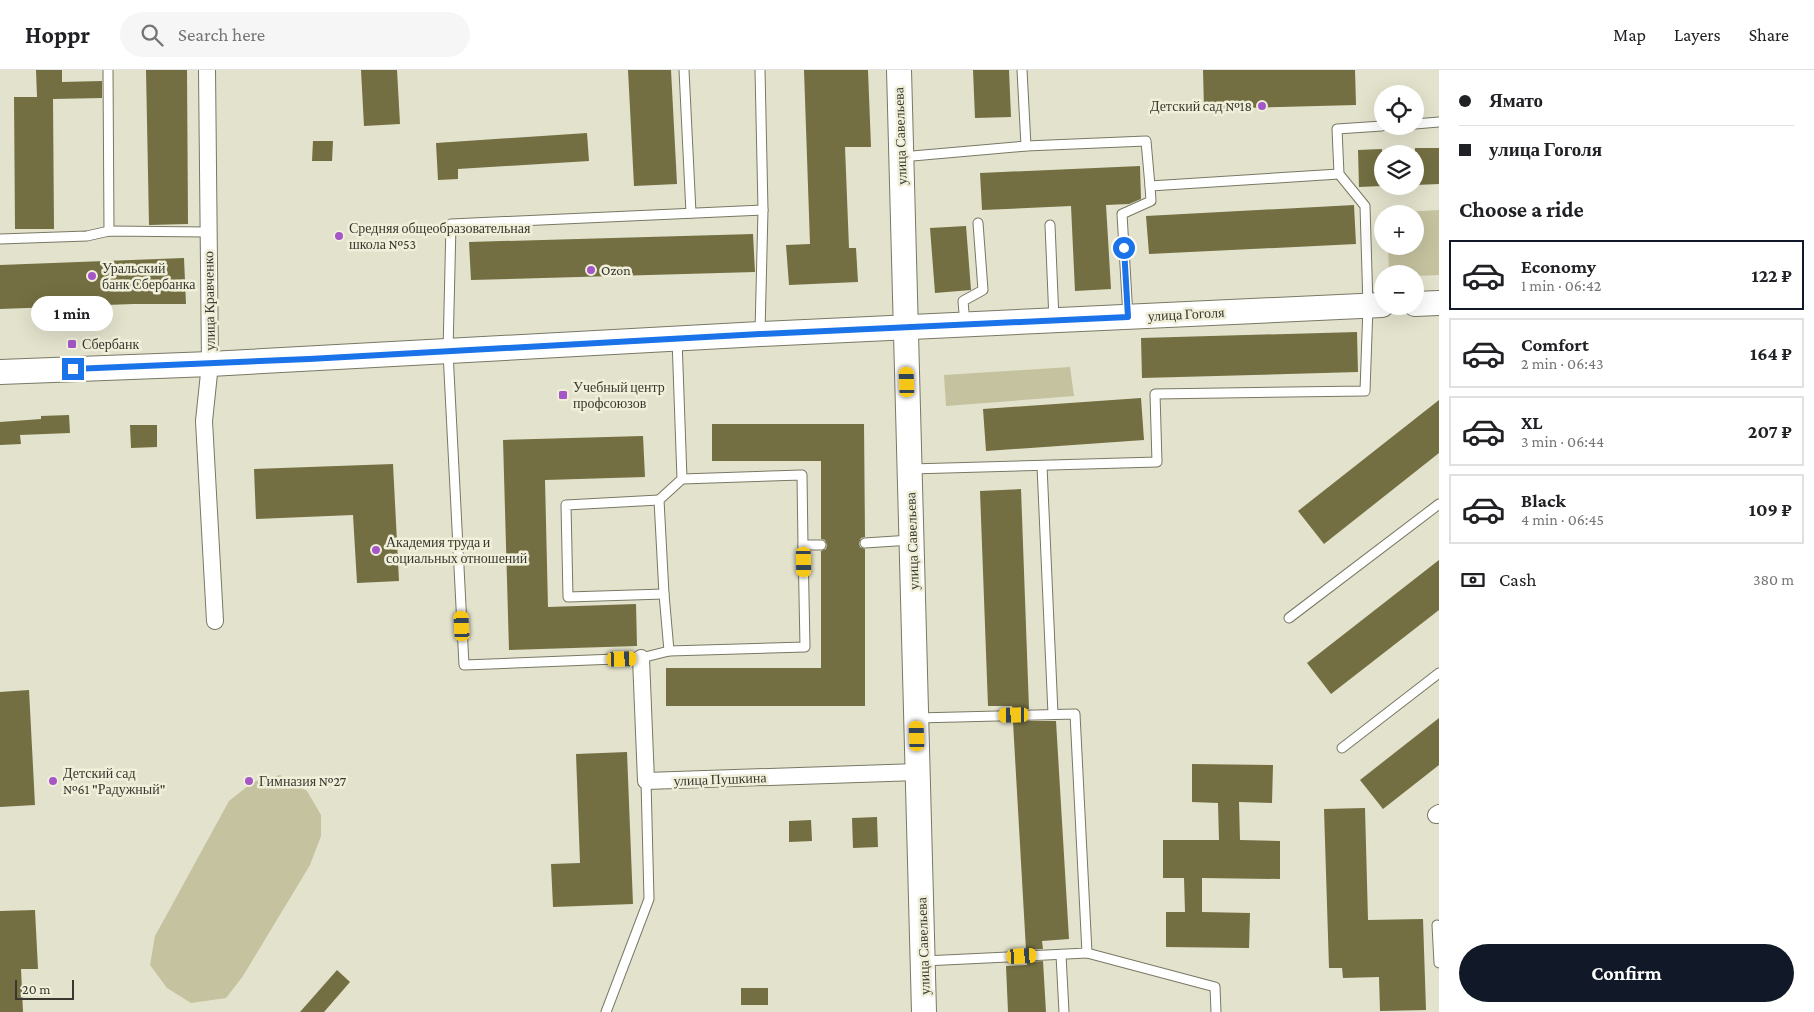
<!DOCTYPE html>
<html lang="en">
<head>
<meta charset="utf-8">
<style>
	:root { --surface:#fff; --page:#f6f6f6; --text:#202124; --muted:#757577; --line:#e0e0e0; --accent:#111827 }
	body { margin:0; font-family:"Crimson Pro",serif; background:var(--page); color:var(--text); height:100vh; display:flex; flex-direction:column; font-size:19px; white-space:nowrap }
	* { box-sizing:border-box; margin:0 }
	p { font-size:16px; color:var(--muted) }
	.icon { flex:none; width:28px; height:28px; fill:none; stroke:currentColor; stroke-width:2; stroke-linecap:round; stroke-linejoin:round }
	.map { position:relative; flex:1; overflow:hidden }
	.panel { display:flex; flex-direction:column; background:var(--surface); width:375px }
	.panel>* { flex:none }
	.hud { display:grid; align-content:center; height:110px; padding:0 20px; background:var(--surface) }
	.controls { position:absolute; left:1374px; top:15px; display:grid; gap:10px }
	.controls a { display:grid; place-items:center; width:50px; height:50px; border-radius:50%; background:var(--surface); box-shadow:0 5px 20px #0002; font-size:25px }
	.scale { position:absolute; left:15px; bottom:12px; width:59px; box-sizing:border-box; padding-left:5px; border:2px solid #393830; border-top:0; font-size:14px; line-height:18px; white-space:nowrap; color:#393830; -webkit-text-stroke:4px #f0efd9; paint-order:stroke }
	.end { position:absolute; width:22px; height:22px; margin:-11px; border:6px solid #1a73e8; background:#fff; box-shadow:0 0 0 2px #fff }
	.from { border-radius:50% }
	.bubble { position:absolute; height:35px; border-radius:18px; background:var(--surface); box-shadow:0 5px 20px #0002; font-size:16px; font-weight:700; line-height:35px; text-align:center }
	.car { position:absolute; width:15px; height:30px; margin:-15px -8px; border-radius:6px; box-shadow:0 0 4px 1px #0007; background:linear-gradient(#f5c518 24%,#345 0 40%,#f5c518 0 76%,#345 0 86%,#f5c518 0) }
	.hud b { display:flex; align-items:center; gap:18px; height:48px; font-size:19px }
	.hud b+b { border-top:1px solid var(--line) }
	.hud i { width:12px; height:12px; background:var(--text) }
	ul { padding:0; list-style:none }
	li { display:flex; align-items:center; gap:15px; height:70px; margin:0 10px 8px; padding:0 10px; border:2px solid var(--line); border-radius:0px }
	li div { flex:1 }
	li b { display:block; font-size:19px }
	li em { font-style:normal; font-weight:700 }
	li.on { border-color:var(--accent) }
	li>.icon { width:45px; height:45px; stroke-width:1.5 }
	h2 { padding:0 20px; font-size:22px; line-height:60px }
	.pay { display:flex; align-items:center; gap:12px; height:55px; padding:0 20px; font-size:19px }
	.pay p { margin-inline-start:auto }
	.cta { display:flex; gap:10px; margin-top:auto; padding:10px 20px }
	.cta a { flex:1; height:58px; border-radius:30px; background:var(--accent); color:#fff; font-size:20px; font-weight:700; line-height:58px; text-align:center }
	header { display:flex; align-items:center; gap:30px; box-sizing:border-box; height:70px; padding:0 25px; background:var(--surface); border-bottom:1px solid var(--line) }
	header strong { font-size:24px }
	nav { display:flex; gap:28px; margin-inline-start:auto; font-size:18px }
	.search { width:350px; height:45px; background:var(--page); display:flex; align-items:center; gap:12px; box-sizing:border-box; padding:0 18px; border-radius:28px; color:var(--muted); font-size:19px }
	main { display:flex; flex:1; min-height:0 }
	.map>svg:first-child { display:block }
	.green { fill:#c5c29f }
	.building { fill:#736f42 }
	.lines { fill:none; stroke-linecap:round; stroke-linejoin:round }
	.lane-casing { stroke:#797864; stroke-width:11 }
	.street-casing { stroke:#797864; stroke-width:18 }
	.secondary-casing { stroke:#797864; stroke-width:26 }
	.lane { stroke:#fff; stroke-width:9 }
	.street { stroke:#fff; stroke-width:16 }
	.secondary { stroke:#fff; stroke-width:24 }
	.route { stroke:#1a73e8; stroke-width:6 }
	.poi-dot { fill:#a557c8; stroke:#f0efd9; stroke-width:2 }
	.labels { text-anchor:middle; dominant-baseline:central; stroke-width:5; stroke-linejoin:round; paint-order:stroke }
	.poi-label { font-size:14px; fill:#393830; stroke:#f0efd9; text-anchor:start }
	.street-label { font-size:14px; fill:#393830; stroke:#f0efd9 }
</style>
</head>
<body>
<header>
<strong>Hoppr</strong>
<div class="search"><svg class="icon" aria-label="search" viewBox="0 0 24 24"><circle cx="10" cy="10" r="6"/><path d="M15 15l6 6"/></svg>Search here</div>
<nav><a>Map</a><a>Layers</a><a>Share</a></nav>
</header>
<main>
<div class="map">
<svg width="1439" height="942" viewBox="0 0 1439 942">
	<rect width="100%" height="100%" fill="#e3e2cc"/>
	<!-- green -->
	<g class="green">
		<path d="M 1439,140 L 1439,205 L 1415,206 L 1415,204 L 1389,204 L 1388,176 L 1415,176 L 1415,144 L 1386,143 Z"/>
		<path d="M 1070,297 L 1074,326 L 946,336 L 944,305 Z"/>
		<path d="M 280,705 L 307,721 L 321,745 L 321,766 L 310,795 L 243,906 L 226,928 L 191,933 L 167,918 L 150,895 L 155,866 L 229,731 L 253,712 Z"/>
	</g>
	<!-- building -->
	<g class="building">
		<path d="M 36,0 L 62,0 L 62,12 L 102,11 L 102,28 L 53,29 L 54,159 L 15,159 L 14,27 L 37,27 Z"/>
		<path d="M 146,0 L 187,0 L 188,154 L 149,155 Z"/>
		<path d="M 361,0 L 397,0 L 400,54 L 364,56 Z"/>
		<path d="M 628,0 L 671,0 L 677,114 L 634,116 Z"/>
		<path d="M 804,0 L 868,0 L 871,77 L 845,77 L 849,178 L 856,178 L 858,212 L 789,215 L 786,175 L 810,174 Z"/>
		<path d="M 973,0 L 1009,0 L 1011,47 L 975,48 Z"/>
		<path d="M 1203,0 L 1355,0 L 1356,35 L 1204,39 Z"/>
		<path d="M 587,63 L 589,91 L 458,99 L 458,109 L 438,110 L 436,73 Z"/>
		<path d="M 313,71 L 333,71 L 332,91 L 312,91 Z"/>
		<path d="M 1415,78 L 1439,78 L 1439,114 L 1415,115 Z"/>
		<path d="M 1382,79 L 1382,116 L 1359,117 L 1358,80 Z"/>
		<path d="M 1140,96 L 1141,129 L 1129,134 L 1106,135 L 1111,219 L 1075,221 L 1071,136 L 982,140 L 980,103 Z"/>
		<path d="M 1354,135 L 1356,174 L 1149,184 L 1146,146 Z"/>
		<path d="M 966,156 L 971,220 L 935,223 L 930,158 Z"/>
		<path d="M 753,164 L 755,202 L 471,210 L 469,172 Z"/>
		<path d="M 184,188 L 186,234 L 133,234 L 0,239 L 0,195 Z"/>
		<path d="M 1357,262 L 1358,302 L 1142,308 L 1141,268 Z"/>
		<path d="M 1141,328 L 1144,370 L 986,381 L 983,339 Z"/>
		<path d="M 1439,330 L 1439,383 L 1324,474 L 1298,441 Z"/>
		<path d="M 69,345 L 70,363 L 20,365 L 21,374 L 0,375 L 0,352 L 41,349 L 41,346 Z"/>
		<path d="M 712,354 L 864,354 L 865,467 L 861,468 L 859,473 L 860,477 L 865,479 L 865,636 L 666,636 L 666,598 L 821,598 L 821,481 L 826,479 L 827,475 L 825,470 L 821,469 L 821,391 L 712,391 Z"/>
		<path d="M 130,355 L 157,355 L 157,377 L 131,378 Z"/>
		<path d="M 643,366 L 645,407 L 545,410 L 548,537 L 636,534 L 637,576 L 509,580 L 503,370 Z"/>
		<path d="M 393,394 L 399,511 L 357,513 L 353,445 L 256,449 L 254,399 Z"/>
		<path d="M 1021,419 L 1029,639 L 1013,639 L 1012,636 L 988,636 L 980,421 Z"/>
		<path d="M 1439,490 L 1439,540 L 1331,624 L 1307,593 Z"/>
		<path d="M 29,620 L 35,735 L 0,737 L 0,622 Z"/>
		<path d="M 1439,648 L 1439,695 L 1383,739 L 1360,710 Z"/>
		<path d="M 1029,651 L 1056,651 L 1069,869 L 1042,871 L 1043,879 L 1026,880 L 1013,652 Z"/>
		<path d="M 627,682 L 633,834 L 553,837 L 551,794 L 580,793 L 576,684 Z"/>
		<path d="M 1192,694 L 1273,695 L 1272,733 L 1239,732 L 1240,770 L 1280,771 L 1280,809 L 1202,808 L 1202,842 L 1250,843 L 1249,878 L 1166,877 L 1166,842 L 1185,842 L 1184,808 L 1163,808 L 1163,770 L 1219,770 L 1218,733 L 1192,732 Z"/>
		<path d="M 1365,738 L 1368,850 L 1423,849 L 1426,940 L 1380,941 L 1379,907 L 1343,908 L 1342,898 L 1329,898 L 1324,739 Z"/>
		<path d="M 877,747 L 878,777 L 853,778 L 852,748 Z"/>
		<path d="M 811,750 L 812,771 L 789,772 L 789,751 Z"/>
		<path d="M 35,840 L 38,899 L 21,899 L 23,942 L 0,942 L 0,841 Z"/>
		<path d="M 1043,891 L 1046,942 L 1008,942 L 1006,896 L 1027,895 L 1027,892 Z"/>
		<path d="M 337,900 L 350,912 L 324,942 L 300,942 Z"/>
		<rect x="741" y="918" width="27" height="17"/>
	</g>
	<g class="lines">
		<!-- lane casing -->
		<g class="lane-casing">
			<g id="lane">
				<path d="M 108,0 L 109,161"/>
				<path d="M 684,0 L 691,143"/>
				<path d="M 1415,54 L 1439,52"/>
				<path d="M 1026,76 L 1146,71 L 1150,116 L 1339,104"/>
				<path d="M 901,87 L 1026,76 L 1022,0"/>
				<path d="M 1050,155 L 1054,250"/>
				<path d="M 0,169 L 87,166 L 109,161 L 208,162"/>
				<path d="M 1128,247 L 1122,144 L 1151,131 L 1150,116"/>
				<path d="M 965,254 L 963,231 L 983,220 L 978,153"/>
				<path d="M 760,262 L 763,140 L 760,0"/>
				<path d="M 677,269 L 682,409 L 659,430 L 664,524 L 669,581 L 641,588 L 464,595 L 448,282 L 451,154 L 763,140"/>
				<path d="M 1042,396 L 1053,644"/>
				<path d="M 911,399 L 1157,392 L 1155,324 L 1365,321 L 1368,236 L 1365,136 L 1339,104 L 1337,59 L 1382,56"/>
				<path d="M 682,409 L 802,405 L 803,475"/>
				<path d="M 659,430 L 566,435 L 568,527 L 664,524"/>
				<path d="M 865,473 L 911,470"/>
				<path d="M 1289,548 L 1439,434"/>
				<path d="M 669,581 L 805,577 L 803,475 L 821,475"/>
				<path d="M 917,648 L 1075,644 L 1087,883 L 924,891"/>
				<path d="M 1342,678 L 1439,603"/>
				<path d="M 1437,855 L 1439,893"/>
				<path d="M 1087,883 L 1215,917 L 1216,942"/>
				<path d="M 1061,885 L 1064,942"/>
				<path d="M 606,942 L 649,829 L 646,711"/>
			</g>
		</g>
		<!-- street casing -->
		<g class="street-casing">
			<g id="street">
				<path d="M 207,0 L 210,294 L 204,351 L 215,551"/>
				<path d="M 641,588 L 646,711 L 918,702"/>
				<path d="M 1436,745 L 1439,743"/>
			</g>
		</g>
		<!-- secondary casing -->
		<g class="secondary-casing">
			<g id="secondary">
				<path d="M 899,0 L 924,942"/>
				<path d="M 1415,234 L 1439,233"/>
				<path d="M 0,302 L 210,294 L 760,264 L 1382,235"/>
			</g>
		</g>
		<!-- lane -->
		<use href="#lane" class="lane"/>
		<!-- street -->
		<use href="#street" class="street"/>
		<!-- secondary -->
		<use href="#secondary" class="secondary"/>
	</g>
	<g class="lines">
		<!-- route -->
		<path class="route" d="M 73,299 L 309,289 L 760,264 L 1128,247 L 1124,178"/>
	</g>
	<!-- markers -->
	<g class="poi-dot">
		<circle cx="1262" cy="36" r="5"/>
		<circle cx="339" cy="166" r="5"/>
		<circle cx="591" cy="200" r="5"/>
		<circle cx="92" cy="206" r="5"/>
		<rect x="67" y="269" width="10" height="10" rx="2.5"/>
		<rect x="558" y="320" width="10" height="10" rx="2.5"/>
		<circle cx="376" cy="480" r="5"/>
		<circle cx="53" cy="711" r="5"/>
		<circle cx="249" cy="711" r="5"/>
	</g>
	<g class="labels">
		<!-- poi labels -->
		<g class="poi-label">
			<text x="1252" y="36" text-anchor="end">Детский сад №18</text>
			<text x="349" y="158">Средняя общеобразовательная<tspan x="349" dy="16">школа №53</tspan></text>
			<text x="102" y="198">Уральский<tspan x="102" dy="16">банк Сбербанка</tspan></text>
			<text x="601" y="200">Ozon</text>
			<text x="82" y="274">Сбербанк</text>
			<text x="573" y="317">Учебный центр<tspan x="573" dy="16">профсоюзов</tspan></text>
			<text x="386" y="472">Академия труда и<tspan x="386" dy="16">социальных отношений</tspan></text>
			<text x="63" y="703">Детский сад<tspan x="63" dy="16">№61 "Радужный"</tspan></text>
			<text x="259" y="711">Гимназия №27</text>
		</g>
		<!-- street labels -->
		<g class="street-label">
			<text transform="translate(900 66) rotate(-92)">улица Савельева</text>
			<text transform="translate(209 231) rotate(-91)">улица Кравченко</text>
			<text transform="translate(1186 244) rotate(-3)">улица Гоголя</text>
			<text transform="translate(912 471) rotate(-92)">улица Савельева</text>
			<text transform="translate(720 709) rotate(-2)">улица Пушкина</text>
			<text transform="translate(923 876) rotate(-92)">улица Савельева</text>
		</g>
	</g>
</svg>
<div class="controls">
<a><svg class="icon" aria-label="locate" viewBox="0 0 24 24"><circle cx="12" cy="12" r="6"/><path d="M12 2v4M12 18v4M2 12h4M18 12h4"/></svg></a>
<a><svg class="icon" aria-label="layers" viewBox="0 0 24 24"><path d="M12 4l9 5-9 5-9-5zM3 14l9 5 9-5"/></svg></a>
<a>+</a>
<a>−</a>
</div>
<div class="scale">20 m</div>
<i class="end from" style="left:1124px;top:178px"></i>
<i class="end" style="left:73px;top:299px"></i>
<div class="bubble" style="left:31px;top:226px;width:82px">1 min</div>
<i class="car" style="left:907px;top:312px;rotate:358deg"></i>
<i class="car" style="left:804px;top:492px;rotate:179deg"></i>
<i class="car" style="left:462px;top:556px;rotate:357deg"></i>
<i class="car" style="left:622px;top:589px;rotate:88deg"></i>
<i class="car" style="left:1014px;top:645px;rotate:269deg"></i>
<i class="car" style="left:917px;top:666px;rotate:358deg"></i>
<i class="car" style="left:1022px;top:886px;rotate:87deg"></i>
</div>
<section class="panel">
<div class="hud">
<b><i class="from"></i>Ямато</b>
<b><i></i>улица Гоголя</b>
</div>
<h2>Choose a ride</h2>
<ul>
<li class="on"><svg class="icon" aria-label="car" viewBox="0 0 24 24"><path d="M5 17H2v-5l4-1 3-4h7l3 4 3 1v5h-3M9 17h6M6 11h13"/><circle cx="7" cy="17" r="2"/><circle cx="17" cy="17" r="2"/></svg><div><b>Economy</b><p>1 min · 06:42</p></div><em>122 ₽</em></li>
<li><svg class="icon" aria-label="car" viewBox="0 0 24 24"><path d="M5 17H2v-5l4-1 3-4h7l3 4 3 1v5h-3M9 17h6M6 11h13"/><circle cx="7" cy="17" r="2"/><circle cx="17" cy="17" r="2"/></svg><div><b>Comfort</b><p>2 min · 06:43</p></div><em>164 ₽</em></li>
<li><svg class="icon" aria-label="car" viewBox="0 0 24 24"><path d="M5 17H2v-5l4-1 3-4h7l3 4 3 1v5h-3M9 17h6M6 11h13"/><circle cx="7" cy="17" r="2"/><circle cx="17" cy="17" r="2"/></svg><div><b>XL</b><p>3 min · 06:44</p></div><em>207 ₽</em></li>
<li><svg class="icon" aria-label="car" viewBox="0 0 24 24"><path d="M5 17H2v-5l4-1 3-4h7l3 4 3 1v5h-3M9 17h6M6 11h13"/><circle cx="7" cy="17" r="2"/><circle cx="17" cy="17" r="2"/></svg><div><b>Black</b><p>4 min · 06:45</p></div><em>109 ₽</em></li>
</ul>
<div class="pay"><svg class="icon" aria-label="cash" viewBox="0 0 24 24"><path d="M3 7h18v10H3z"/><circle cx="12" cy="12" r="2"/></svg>Cash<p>380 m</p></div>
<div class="cta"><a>Confirm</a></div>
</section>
</main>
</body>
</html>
